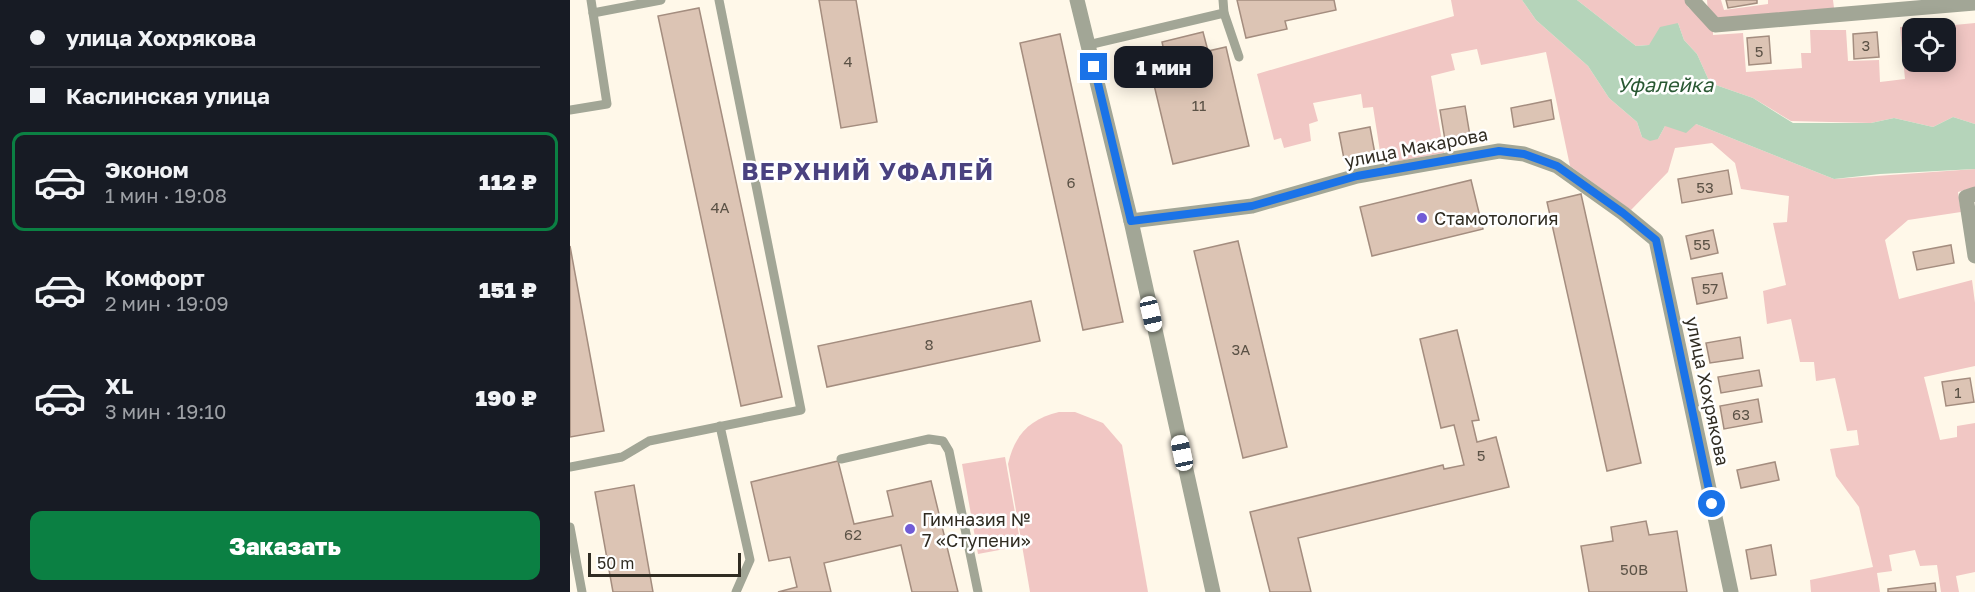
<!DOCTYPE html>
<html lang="ru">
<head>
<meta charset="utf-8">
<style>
	:root { --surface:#171b24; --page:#20242c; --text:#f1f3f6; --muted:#9ea1a6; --line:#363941; --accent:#0b8043 }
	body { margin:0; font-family:"Golos Text",sans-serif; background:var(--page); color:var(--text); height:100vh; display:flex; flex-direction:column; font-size:22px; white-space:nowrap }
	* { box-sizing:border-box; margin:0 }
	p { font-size:20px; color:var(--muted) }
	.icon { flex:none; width:33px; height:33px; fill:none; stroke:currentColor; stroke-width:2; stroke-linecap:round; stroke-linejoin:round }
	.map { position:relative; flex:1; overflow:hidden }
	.side { display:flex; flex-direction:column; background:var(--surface); width:570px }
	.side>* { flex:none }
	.hud { display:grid; align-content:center; height:132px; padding:0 30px; background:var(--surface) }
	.buttons { position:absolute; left:1332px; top:18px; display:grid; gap:12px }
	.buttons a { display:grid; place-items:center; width:54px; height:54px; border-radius:12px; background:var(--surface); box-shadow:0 3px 15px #0003; font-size:30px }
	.scale { position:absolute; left:18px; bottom:15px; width:153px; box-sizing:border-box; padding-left:6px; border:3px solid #302c22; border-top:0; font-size:16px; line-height:21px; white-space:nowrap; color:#302c22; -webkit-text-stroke:4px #fff; paint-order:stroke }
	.end { position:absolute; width:27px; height:27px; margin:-14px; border:8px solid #1a73e8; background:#fff; box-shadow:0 0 0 3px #fff }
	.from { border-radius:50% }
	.bubble { position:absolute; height:42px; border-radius:12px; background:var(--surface); box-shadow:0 3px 15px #0003; font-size:20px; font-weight:800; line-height:42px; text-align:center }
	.car { position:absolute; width:18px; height:36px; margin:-18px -9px; border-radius:8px; box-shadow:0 0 4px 2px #0007; background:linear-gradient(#fff 24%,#345 0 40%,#fff 0 76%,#345 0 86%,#fff 0) }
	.hud b { display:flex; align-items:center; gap:21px; height:57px; font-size:22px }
	.hud b+b { border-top:2px solid var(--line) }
	.hud i { width:15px; height:15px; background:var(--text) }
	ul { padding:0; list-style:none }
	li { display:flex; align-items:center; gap:18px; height:99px; margin:0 12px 9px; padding:0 18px; border:3px solid transparent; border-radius:12px }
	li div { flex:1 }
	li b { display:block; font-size:22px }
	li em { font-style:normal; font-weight:800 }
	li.selected { border-color:var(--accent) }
	li>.icon { width:54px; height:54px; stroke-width:1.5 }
	.primary-button { display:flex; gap:12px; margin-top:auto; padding:12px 30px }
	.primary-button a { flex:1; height:69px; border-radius:12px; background:var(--accent); color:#fff; font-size:24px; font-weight:800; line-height:69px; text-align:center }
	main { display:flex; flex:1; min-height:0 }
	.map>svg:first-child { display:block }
	.green { fill:#f1c7c4; fill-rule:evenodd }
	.water { fill:#b5d4ba }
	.building { fill:#dcc4b4; stroke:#a48d7f; stroke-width:1.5 }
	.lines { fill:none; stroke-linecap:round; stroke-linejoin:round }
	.lane { stroke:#a2a696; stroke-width:9 }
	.street { stroke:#a2a696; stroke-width:15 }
	.route { stroke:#1a73e8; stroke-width:8 }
	.poi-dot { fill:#715cd6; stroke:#fff; stroke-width:2 }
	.labels { text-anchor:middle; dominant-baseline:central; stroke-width:5; stroke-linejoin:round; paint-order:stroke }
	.number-label { font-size:15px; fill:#5b5246 }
	.street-label { font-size:18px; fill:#302c22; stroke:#fff }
	.poi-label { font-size:18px; fill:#302c22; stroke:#fff; text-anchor:start }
	.water-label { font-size:20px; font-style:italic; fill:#295833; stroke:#fff }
	.district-label { font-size:24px; font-weight:bold; letter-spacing:1.5px; fill:#4a4280; stroke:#fff }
</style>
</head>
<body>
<main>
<section class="side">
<div class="hud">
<b><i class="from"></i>улица Хохрякова</b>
<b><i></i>Каслинская улица</b>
</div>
<ul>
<li class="selected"><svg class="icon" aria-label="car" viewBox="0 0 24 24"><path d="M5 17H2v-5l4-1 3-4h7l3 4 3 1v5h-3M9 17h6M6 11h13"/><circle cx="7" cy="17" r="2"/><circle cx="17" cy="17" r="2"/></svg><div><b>Эконом</b><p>1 мин · 19:08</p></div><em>112 ₽</em></li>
<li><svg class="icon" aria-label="car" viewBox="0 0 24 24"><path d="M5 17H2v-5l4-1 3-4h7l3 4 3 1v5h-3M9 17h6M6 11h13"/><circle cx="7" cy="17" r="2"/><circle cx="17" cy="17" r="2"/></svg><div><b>Комфорт</b><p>2 мин · 19:09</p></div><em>151 ₽</em></li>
<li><svg class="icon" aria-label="car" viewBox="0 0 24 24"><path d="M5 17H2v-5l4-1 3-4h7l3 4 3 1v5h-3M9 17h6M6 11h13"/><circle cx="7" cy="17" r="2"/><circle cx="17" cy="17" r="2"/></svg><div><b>XL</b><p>3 мин · 19:10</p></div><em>190 ₽</em></li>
</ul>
<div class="primary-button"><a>Заказать</a></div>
</section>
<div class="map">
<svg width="1405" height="592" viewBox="0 0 1405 592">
	<rect width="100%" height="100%" fill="#fff8e9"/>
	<!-- green -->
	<g class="green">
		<path d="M 881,0 L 952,0 L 966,20 L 1018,66 L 1039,98 L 1067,122 L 1072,137 L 1088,139 L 1095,126 L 1126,124 L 1264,179 L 1405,169 L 1405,187 L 1388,192 L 1391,212 L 1338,220 L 1315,240 L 1329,299 L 1402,280 L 1405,303 L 1405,366 L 1354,377 L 1370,440 L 1387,437 L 1387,426 L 1405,423 L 1405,572 L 1386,576 L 1389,592 L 1371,592 L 1367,565 L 1350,566 L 1345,550 L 1319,555 L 1322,571 L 1307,573 L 1310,592 L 1241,592 L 1240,580 L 1303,567 L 1289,507 L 1266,476 L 1260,449 L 1289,445 L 1287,430 L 1277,431 L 1265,378 L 1246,381 L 1244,362 L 1230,362 L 1221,319 L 1197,324 L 1193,291 L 1216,285 L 1203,223 L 1217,222 L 1219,196 L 1171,189 L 1165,163 L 1142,143 L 1105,148 L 1098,172 L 1061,210 L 1000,166 L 976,52 L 911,65 L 907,49 L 881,54 L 885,70 L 861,76 L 874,153 L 812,164 L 803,107 L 793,108 L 791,94 L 743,103 L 748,121 L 739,124 L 741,141 L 714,148 L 711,138 L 704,140 L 687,74 L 884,16 Z"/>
		<path d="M 1007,0 L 1115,0 L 1118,7 L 1143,29 L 1143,35 L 1173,33 L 1176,72 L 1232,68 L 1231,53 L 1241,53 L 1240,30 L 1276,30 L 1278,61 L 1309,60 L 1310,82 L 1335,79 L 1330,27 L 1374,26 L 1405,23 L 1405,124 L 1383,117 L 1363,127 L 1324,118 L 1301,123 L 1221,121 L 1183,98 L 1140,83 L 1127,54 L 1114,40 L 1108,23 L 1079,45 L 1066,46 ZM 1342,28 L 1376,28 L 1376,62 L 1342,62 Z"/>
		<path d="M 1137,0 L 1151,0 L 1154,10 L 1198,4 L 1198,0 L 1263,0 L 1264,8 L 1146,20 L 1138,13 Z"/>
		<path d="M 489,412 L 505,412 L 533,423 L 552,445 L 578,592 L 460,592 L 438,464 C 445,434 460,419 489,412 Z"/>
		<path d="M 435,457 L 451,546 L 408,554 L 392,464 Z"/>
	</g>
	<!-- water -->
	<path class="water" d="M 952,0 L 1007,0 L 1066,46 L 1079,45 L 1090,27 L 1108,23 L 1114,40 L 1127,54 L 1140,83 L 1183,98 L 1223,123 L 1301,123 L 1324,118 L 1363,127 L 1383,117 L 1405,124 L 1405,169 L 1310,174 L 1264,179 L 1126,124 L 1116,133 L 1095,126 L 1088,139 L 1080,141 L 1072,137 L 1067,122 L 1039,98 L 1018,66 L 966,20 Z"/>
	<!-- building -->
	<g class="building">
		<path d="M 249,0 L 286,0 L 307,122 L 271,128 Z"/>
		<path d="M 667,0 L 764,0 L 766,10 L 715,21 L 717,29 L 676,38 Z"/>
		<path d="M 1156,0 L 1187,0 L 1187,3 L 1158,8 Z"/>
		<path d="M 129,8 L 212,397 L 171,406 L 88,16 Z"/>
		<path d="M 633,32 L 638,51 L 656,47 L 679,146 L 603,164 L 579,64 L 596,60 L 592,42 Z"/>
		<path d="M 1307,32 L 1309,57 L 1284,59 L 1283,34 Z"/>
		<path d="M 490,34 L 553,322 L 513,330 L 450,43 Z"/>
		<path d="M 1199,36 L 1201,63 L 1179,65 L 1177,38 Z"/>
		<path d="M 981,100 L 984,119 L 944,127 L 941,108 Z"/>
		<path d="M 895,106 L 900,136 L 875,140 L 870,110 Z"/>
		<path d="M 800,127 L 805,154 L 774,159 L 769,133 Z"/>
		<path d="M 1158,170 L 1162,194 L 1112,203 L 1108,179 Z"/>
		<path d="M 901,180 L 913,229 L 802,256 L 790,207 Z"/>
		<path d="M 1011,194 L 1071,463 L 1037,471 L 977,202 Z"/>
		<path d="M 1143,230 L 1148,253 L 1121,259 L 1116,236 Z"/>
		<path d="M 668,241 L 717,447 L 673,458 L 624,251 Z"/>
		<path d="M 1381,245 L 1384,263 L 1347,270 L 1343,252 Z"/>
		<path d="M 0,246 L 34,431 L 0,437 Z"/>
		<path d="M 1152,273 L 1157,298 L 1127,304 L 1122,278 Z"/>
		<path d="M 461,301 L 470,341 L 257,387 L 248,346 Z"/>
		<path d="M 887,330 L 909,420 L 902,421 L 907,442 L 926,437 L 939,487 L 728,538 L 741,592 L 700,592 L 680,512 L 873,465 L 874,469 L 894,465 L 884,425 L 871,428 L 850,339 Z"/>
		<path d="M 1170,337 L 1173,358 L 1140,363 L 1136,343 Z"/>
		<path d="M 1189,370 L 1192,386 L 1151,393 L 1148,377 Z"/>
		<path d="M 1400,378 L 1404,402 L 1376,406 L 1372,382 Z"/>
		<path d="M 1188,399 L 1192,422 L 1154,429 L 1150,406 Z"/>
		<path d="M 268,461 L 284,524 L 323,516 L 317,491 L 361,481 L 388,592 L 342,592 L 331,545 L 254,563 L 261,592 L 208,592 L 227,587 L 220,557 L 199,561 L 181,482 Z"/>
		<path d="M 1205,462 L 1209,480 L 1171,488 L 1167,470 Z"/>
		<path d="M 64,485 L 83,592 L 43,592 L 25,492 Z"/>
		<path d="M 1076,521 L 1079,535 L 1107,531 L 1117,592 L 1019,592 L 1011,546 L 1043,541 L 1041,527 Z"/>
		<path d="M 1201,545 L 1206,575 L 1181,579 L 1176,550 Z"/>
		<path d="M 1365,583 L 1366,592 L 1318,592 L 1318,589 Z"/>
	</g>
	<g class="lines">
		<!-- lane -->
		<g class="lane">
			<path d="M 23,13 L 91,0"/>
			<path d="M 654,13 L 669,57"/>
			<path d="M 518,45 L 654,13 L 653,0"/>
			<path d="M 0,110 L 37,104 L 21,0"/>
			<path d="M 150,426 L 180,560 L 166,592"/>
			<path d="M 271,459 L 359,439 L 373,441 L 379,451 L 408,592"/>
			<path d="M 0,467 L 52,457 L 79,441 L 231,410 L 149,0"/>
			<path d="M 0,527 L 12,592"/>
		</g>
		<!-- street -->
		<g class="street">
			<path d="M 507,0 L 561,221 L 643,592"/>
			<path d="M 1122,0 L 1145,25 L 1405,3"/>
			<path d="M 1405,194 L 1396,197 L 1405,256"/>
			<path d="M 561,221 L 682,206 L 787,176 L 929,151 L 954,154 L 987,166 L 1053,213 L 1086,240 L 1161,592"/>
		</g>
	</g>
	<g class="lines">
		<!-- route -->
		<path class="route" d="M 524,67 L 561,221 L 682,206 L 787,176 L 929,151 L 954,154 L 987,166 L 1053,213 L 1086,240 L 1142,504"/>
	</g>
	<!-- markers -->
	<g class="poi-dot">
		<circle cx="852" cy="218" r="6"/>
		<circle cx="340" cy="529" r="6"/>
	</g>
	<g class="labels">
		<!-- number labels -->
		<g class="number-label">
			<text x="1296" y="45">3</text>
			<text x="1189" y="51">5</text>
			<text x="278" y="61">4</text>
			<text x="629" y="105">11</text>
			<text x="501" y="182">6</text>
			<text x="1135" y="187">53</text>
			<text x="150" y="207">4А</text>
			<text x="1132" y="244">55</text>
			<text x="1140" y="288">57</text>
			<text x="359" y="344">8</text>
			<text x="671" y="349">3А</text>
			<text x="1388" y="392">1</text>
			<text x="1171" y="414">63</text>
			<text x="911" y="455">5</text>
			<text x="283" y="534">62</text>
			<text x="1064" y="569">50В</text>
		</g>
		<!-- street labels -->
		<g class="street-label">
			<text transform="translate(846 147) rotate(-11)">улица Макарова</text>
			<text transform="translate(1138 391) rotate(78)">улица Хохрякова</text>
		</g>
		<!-- poi labels -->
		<g class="poi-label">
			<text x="864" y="218">Стамотология</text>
			<text x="352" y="519">Гимназия №<tspan x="352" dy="21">7 «Ступени»</tspan></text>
		</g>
		<!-- water labels -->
		<g class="water-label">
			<text x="1095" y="84">Уфалейка</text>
		</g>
		<!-- district labels -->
		<g class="district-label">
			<text x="298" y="170">ВЕРХНИЙ УФАЛЕЙ</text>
		</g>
	</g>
</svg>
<div class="buttons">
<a><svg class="icon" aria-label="locate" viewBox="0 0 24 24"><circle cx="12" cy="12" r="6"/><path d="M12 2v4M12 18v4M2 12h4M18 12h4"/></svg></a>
</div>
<div class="scale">50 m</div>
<i class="end from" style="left:1142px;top:504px"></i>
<i class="end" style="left:524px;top:67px"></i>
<div class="bubble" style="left:544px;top:46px;width:99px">1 мин</div>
<i class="car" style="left:581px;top:314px;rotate:167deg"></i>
<i class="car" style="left:612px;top:453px;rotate:348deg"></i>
</div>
</main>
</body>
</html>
